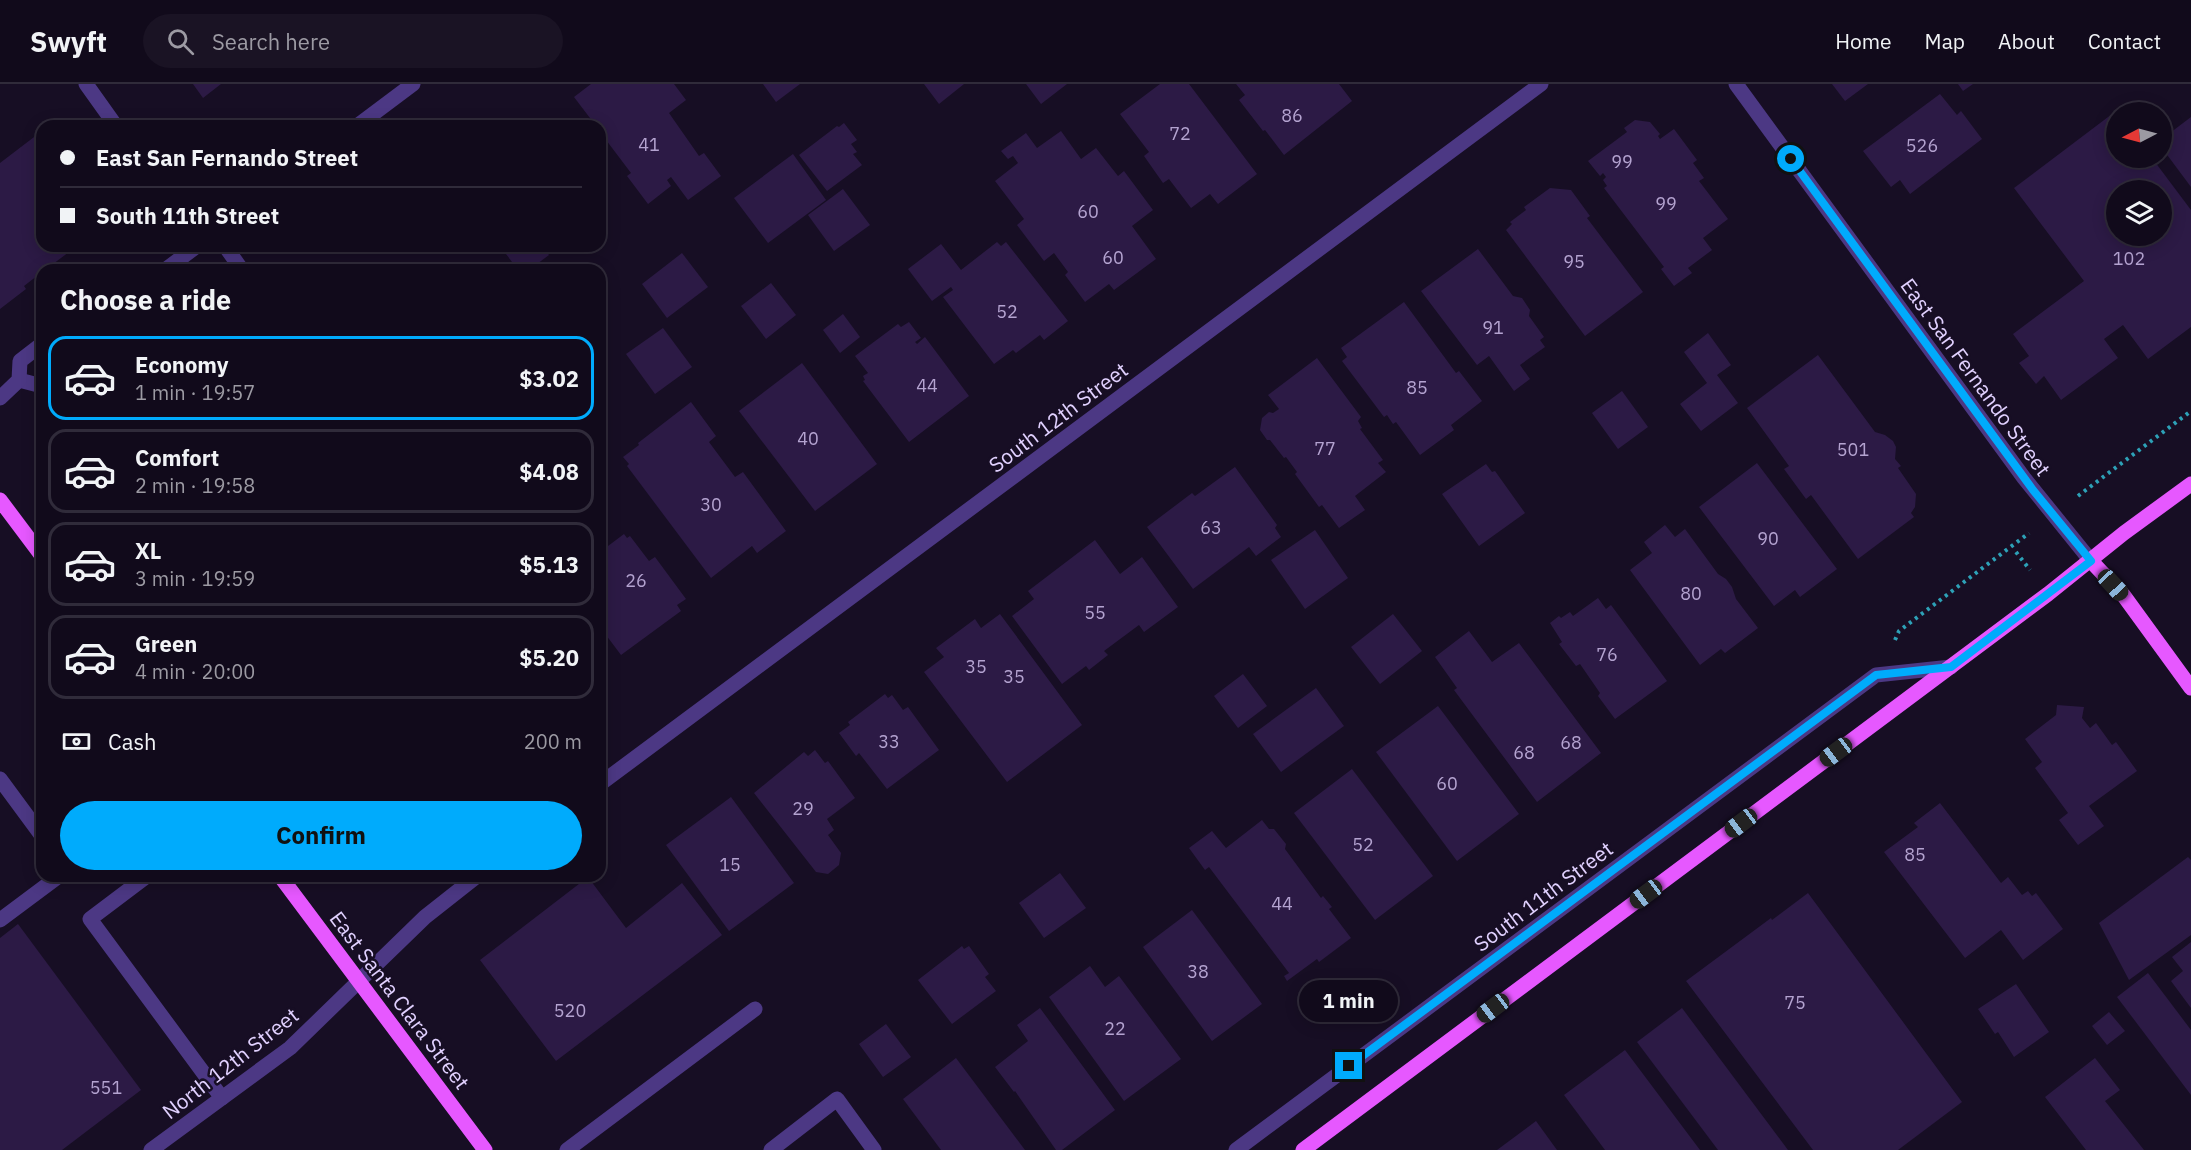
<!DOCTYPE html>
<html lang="en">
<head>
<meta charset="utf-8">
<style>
	:root { --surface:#110a1b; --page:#1a1324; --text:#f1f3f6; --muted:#9c9aa3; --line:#302b3a; --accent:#00abfc }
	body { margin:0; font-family:"IBM Plex Sans",sans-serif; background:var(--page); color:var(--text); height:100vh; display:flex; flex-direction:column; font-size:22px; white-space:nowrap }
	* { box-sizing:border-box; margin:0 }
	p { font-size:20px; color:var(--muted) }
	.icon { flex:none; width:33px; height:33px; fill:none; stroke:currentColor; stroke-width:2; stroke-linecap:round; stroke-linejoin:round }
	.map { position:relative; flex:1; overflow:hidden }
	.panel { position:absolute; left:36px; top:180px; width:570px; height:618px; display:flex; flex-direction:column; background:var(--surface); border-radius:18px; box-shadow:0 3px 15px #0003,0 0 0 2px var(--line) }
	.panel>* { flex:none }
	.banner { position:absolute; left:36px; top:36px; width:570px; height:132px; border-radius:18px; box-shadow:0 3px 15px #0003,0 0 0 2px var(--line); display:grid; align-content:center; height:132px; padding:0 24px; background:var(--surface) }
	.needle { width:39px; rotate:264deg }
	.tools { position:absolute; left:2106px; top:18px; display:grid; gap:12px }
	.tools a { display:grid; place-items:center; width:66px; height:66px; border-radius:50%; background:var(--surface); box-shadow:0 3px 15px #0003,0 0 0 2px var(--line); font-size:30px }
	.end { position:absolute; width:27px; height:27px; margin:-14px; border:8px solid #00abfc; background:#111; box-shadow:0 0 0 3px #111 }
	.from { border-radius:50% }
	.bubble { position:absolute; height:42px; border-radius:21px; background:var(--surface); box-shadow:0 3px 15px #0003,0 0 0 2px var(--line); font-size:20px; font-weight:800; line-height:42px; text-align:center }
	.car { position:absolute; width:18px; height:36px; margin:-18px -9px; border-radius:8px; box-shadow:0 0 4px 2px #0007; background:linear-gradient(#222 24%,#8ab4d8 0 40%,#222 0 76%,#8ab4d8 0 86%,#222 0) }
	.banner b { display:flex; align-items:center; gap:21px; height:57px; font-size:22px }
	.banner b+b { border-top:2px solid var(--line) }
	.banner i { width:15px; height:15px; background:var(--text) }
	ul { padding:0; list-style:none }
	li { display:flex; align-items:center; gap:18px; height:84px; margin:0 12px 9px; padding:0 12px; border:3px solid var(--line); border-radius:18px }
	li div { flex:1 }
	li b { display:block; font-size:22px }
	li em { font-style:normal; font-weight:800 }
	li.on { border-color:var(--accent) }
	li>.icon { width:54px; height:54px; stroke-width:1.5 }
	h2 { padding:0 24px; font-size:27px; line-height:72px }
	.pay { display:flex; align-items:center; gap:15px; height:66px; padding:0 24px; font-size:22px }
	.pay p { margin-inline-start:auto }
	.button { display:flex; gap:12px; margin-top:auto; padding:12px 24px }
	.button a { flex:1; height:69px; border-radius:36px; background:var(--accent); color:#111; font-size:24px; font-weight:800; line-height:69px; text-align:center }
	header { display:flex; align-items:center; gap:36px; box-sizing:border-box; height:84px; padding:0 30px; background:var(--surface); border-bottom:2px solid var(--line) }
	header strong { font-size:28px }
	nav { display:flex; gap:33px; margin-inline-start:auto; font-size:21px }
	.search { width:420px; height:54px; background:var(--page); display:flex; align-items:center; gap:15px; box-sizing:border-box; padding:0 21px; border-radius:33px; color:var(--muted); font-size:22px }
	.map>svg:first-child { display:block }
	.building { fill:#2c1a45; fill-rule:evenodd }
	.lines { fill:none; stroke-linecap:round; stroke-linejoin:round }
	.path { stroke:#2da1b7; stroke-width:4; stroke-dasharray:3 4.5; stroke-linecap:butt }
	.minor { stroke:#4c3884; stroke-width:15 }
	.major { stroke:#e658ff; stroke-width:15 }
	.route { stroke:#00abfc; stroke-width:8 }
	.labels { text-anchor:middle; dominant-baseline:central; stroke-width:5; stroke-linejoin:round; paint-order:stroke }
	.number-label { font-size:18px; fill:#b4a3d0 }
	.street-label { font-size:21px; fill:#e1d1ff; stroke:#170e24 }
</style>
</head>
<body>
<header>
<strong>Swyft</strong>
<div class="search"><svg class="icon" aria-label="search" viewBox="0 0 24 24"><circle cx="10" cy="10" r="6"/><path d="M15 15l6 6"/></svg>Search here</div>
<nav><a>Home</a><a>Map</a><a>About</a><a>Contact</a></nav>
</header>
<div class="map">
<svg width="2191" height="1066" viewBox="0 0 2191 1066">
	<rect width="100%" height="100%" fill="#170e24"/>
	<!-- building -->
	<g class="building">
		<path d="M 193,0 L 221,0 L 203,14 Z"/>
		<path d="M 591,0 L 674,0 L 686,16 L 669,29 L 699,72 L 704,69 L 721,92 L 688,116 L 671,93 L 667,96 L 671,102 L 648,120 L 627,92 L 631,89 L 600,48 L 600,42 L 596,42 L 574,13 Z"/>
		<path d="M 763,0 L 800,0 L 776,18 Z"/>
		<path d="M 924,0 L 964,0 L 939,20 Z"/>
		<path d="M 1026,0 L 1067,0 L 1041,20 Z"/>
		<path d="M 1160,0 L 1189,0 L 1257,90 L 1218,120 L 1210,110 L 1191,124 L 1169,95 L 1163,99 L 1144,72 L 1149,68 L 1120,30 Z"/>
		<path d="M 1236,0 L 1339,0 L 1352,17 L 1284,71 L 1265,46 L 1263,47 L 1239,16 L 1245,11 Z"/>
		<path d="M 1832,0 L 1868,0 L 1845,17 Z"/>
		<path d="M 1958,0 L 1973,0 L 1963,7 Z"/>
		<path d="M 1940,10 L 1957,31 L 1961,27 L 1982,55 L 1910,110 L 1900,96 L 1891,103 L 1863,67 Z"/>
		<path d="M 2116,27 L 2116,74 L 2152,74 L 2191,126 L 2191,243 L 2148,275 L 2123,241 L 2104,255 L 2118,274 L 2061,316 L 2044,292 L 2036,300 L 2019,279 L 2029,272 L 2013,250 L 2084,197 L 2014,104 ZM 2116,106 L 2162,106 L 2162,152 L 2116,152 Z"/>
		<path d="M 2191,33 L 2191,103 L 2162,64 L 2162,55 Z"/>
		<path d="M 1635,36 L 1650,38 L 1660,50 L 1658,52 L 1660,55 L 1674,45 L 1697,76 L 1693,79 L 1704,94 L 1699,97 L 1728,135 L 1703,154 L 1712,166 L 1688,184 L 1692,189 L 1674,202 L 1661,185 L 1664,183 L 1604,104 L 1607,102 L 1603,96 L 1606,93 L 1603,89 L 1600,92 L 1588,77 L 1627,48 L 1624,44 Z"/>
		<path d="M 844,39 L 857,56 L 851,60 L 857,68 L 853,70 L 862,81 L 827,107 L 799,71 L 837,42 L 839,43 Z"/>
		<path d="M 1061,47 L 1081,75 L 1096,64 L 1118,92 L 1124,87 L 1153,126 L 1132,142 L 1156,175 L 1114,206 L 1109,200 L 1085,218 L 1065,191 L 1068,188 L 1054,169 L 1044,177 L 1017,141 L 1024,135 L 995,97 L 1018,79 L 1013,72 L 1008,75 L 1001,67 L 1026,49 L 1037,64 Z"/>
		<path d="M 38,50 L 42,55 L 42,162 L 77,162 L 45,186 L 42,186 L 42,188 L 24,202 L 26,205 L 0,225 L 0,79 Z"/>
		<path d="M 793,70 L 826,116 L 768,159 L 734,114 Z"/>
		<path d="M 1550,104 L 1571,106 L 1590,132 L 1587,134 L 1643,208 L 1585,252 L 1506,146 L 1512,140 L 1510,138 L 1526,126 L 1524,123 Z"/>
		<path d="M 843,105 L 870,141 L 834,167 L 808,131 Z"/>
		<path d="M 997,158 L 1001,162 L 1006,158 L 1068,237 L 1044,256 L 1040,251 L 1016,269 L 1013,266 L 994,280 L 943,213 L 953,206 L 951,203 L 932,217 L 908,185 L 941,160 L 961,186 Z"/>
		<path d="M 500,162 L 552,162 L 546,167 L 549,171 L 529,186 L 518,186 Z"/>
		<path d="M 1478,165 L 1513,212 L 1522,214 L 1530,226 L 1529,232 L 1544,253 L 1540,256 L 1545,263 L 1520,281 L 1530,295 L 1514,307 L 1489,272 L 1477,281 L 1421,207 Z"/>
		<path d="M 682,169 L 708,203 L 667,234 L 642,200 Z"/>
		<path d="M 771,199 L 796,231 L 766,255 L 741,222 Z"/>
		<path d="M 1404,218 L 1456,289 L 1459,287 L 1482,317 L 1451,341 L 1454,346 L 1420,371 L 1396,338 L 1393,340 L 1387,331 L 1384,333 L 1342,277 L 1347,273 L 1341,264 Z"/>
		<path d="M 843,230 L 860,253 L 840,269 L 823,246 Z"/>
		<path d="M 909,238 L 921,254 L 915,258 L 917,260 L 925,253 L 969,312 L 909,358 L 863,297 L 865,296 L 863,292 L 868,289 L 855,272 L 898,240 L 901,243 Z"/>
		<path d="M 663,244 L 692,283 L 655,310 L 626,270 Z"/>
		<path d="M 1708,249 L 1731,281 L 1717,291 L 1738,319 L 1701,347 L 1680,320 L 1707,299 L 1684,268 Z"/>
		<path d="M 1818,271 L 1875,348 L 1885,351 L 1893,357 L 1896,363 L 1895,375 L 1901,382 L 1898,384 L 1916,410 L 1915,423 L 1911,429 L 1914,433 L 1858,475 L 1811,411 L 1806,415 L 1784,385 L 1789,382 L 1747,324 Z"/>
		<path d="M 1317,274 L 1361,333 L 1358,337 L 1362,344 L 1360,345 L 1383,376 L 1378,379 L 1386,388 L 1355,412 L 1365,426 L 1339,444 L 1322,421 L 1319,423 L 1295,390 L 1297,388 L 1286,373 L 1284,374 L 1270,356 L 1267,356 L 1260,346 L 1262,334 L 1269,328 L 1273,329 L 1279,325 L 1268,311 Z"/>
		<path d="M 802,279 L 877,380 L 815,427 L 739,327 Z"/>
		<path d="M 1622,307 L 1648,343 L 1618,365 L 1592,329 Z"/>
		<path d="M 691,318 L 716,352 L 709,358 L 735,393 L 743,388 L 786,447 L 757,469 L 752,462 L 711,494 L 627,382 L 629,380 L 623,373 L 639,361 L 638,359 Z"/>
		<path d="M 1757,379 L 1837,485 L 1800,513 L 1795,506 L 1774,522 L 1699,423 Z"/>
		<path d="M 1486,380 L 1492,388 L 1495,387 L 1525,429 L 1479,462 L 1442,410 Z"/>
		<path d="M 1235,383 L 1277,441 L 1275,444 L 1281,453 L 1256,472 L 1249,463 L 1193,505 L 1147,443 L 1192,409 L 1195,412 Z"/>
		<path d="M 1665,441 L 1675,453 L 1685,445 L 1718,490 L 1726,495 L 1732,503 L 1736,515 L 1758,544 L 1725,569 L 1721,565 L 1700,581 L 1630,486 L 1652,469 L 1644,458 Z"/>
		<path d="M 1315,446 L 1348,494 L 1305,525 L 1271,476 Z"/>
		<path d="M 624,450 L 627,454 L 630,452 L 649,477 L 655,473 L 686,515 L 677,521 L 681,527 L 621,571 L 600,543 L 600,468 Z"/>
		<path d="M 1095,456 L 1120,490 L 1142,473 L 1178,523 L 1144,548 L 1139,541 L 1104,567 L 1108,571 L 1089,586 L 1086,582 L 1062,600 L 1012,532 L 1034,515 L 1028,507 Z"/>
		<path d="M 1598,514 L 1606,525 L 1611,521 L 1667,597 L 1615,635 L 1598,612 L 1600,609 L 1580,580 L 1576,582 L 1559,560 L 1562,558 L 1550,539 L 1559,532 L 1561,534 L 1570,528 L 1573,532 Z"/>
		<path d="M 1000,530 L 1082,641 L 1007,698 L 924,588 L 944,573 L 936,564 L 975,535 L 981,544 Z"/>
		<path d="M 1393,530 L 1422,567 L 1380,600 L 1351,563 Z"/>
		<path d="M 1469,547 L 1492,578 L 1519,559 L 1601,669 L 1537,718 L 1454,606 L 1457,604 L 1435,573 Z"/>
		<path d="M 1243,590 L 1267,622 L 1238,644 L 1214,612 Z"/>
		<path d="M 1316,604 L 1344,642 L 1281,688 L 1253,650 Z"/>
		<path d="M 885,610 L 888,614 L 892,611 L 903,626 L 908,623 L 939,666 L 887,705 L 859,669 L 856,672 L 839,649 L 850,641 L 848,638 Z"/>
		<path d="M 2057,621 L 2084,623 L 2082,634 L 2090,644 L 2096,639 L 2112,661 L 2116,658 L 2137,687 L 2089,722 L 2104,742 L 2078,761 L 2059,736 L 2068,729 L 2035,684 L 2042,678 L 2025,655 L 2056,631 Z"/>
		<path d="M 1438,622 L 1519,730 L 1457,777 L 1376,668 Z"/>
		<path d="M 815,666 L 825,679 L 828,677 L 855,714 L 827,735 L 834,746 L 828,751 L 841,769 L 839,781 L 828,790 L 816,788 L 754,709 L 804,668 L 808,672 Z"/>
		<path d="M 1352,685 L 1433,792 L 1375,836 L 1294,729 Z"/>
		<path d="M 731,713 L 794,799 L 729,847 L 666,761 Z"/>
		<path d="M 1940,719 L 2001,799 L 2008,793 L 2022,811 L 2028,807 L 2032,812 L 2036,809 L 2063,845 L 2023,876 L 2001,846 L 1965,874 L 1884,768 L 1918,743 L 1914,739 Z"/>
		<path d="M 1262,736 L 1269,745 L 1274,745 L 1286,760 L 1285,765 L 1321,814 L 1323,812 L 1332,823 L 1329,825 L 1351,854 L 1319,878 L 1317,875 L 1287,897 L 1284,892 L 1289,889 L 1209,783 L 1205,786 L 1189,764 L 1212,747 L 1226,764 Z"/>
		<path d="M 2188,773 L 2191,776 L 2191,851 L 2129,896 L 2099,839 Z"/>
		<path d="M 1060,789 L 1086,824 L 1044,854 L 1019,819 Z"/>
		<path d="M 588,793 L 626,844 L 682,799 L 722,851 L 556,977 L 480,876 Z"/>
		<path d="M 1808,809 L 1962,1018 L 1898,1066 L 1813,1066 L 1686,897 L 1771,834 L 1772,836 Z"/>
		<path d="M 1192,826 L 1262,920 L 1212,957 L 1143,863 Z"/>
		<path d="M 18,840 L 141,1006 L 62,1066 L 0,1066 L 0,854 Z"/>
		<path d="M 2191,858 L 2191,924 L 2171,897 L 2183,887 L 2172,873 Z"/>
		<path d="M 962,862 L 964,865 L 969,862 L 989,890 L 985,893 L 996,907 L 952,940 L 918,896 Z"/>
		<path d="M 1090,882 L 1105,903 L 1119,892 L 1181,975 L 1124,1017 L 1049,913 Z"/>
		<path d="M 2148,889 L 2191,946 L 2191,1011 L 2117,913 Z"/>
		<path d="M 2016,900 L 2049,948 L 2014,973 L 1998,948 L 1995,950 L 1978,925 Z"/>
		<path d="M 1040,924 L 1115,1026 L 1062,1066 L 1056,1066 L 1015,1007 L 1014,1008 L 995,983 L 1028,957 L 1017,941 Z"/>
		<path d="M 1682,924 L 1788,1066 L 1718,1066 L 1637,958 Z"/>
		<path d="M 2109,928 L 2125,947 L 2107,961 L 2092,942 Z"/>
		<path d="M 886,940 L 911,973 L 883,993 L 859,960 Z"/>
		<path d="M 1625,966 L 1700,1066 L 1605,1066 L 1564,1011 Z"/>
		<path d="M 956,974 L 1025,1066 L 941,1066 L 903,1015 Z"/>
		<path d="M 2095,974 L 2120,1006 L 2105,1017 L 2144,1066 L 2086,1066 L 2045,1013 Z"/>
		<path d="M 1536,1037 L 1557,1066 L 1497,1066 Z"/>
	</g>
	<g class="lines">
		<!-- path -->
		<g class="path">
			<path d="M 2078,412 L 2191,327"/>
			<path d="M 2016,468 L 2030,486"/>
			<path d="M 1895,556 L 1899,547 L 2029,449"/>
		</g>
		<!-- minor -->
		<g class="minor">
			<path d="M 86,0 L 116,42"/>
			<path d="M 1736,0 L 2024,394 L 2091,477"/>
			<path d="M 357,42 L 413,0"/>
			<path d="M 225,162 L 242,186"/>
			<path d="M 165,186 L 197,162"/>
			<path d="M 19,296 L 42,302"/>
			<path d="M 0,314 L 19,296 L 20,277 L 42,260"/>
			<path d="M 0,695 L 42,752"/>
			<path d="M 600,700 L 1541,0"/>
			<path d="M 147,792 L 90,835 L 222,1014"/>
			<path d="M 0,836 L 59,792"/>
			<path d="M 151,1066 L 290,964 L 425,833 L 477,792"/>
			<path d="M 567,1066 L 755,925"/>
			<path d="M 771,1066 L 837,1015 L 874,1066"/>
			<path d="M 1236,1066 L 1876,591 L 1951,583"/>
		</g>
		<!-- major -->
		<g class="major">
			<path d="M 0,416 L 42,472"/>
			<path d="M 2091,477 L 2124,512 L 2191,604"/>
			<path d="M 280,792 L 485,1066"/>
			<path d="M 1303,1066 L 2048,510 L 2124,449 L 2191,400"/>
		</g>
	</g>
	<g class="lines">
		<!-- route -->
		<path class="route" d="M 1349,982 L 1876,591 L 1951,583 L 2091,477 L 2033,406 L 1791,75"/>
	</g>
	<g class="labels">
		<!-- number labels -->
		<g class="number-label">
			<text x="1292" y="31">86</text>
			<text x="1180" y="49">72</text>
			<text x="649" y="60">41</text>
			<text x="1922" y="61">526</text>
			<text x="1622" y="77">99</text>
			<text x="1666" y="119">99</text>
			<text x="1088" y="127">60</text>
			<text x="1113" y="173">60</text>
			<text x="2129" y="174">102</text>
			<text x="1574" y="177">95</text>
			<text x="1007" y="227">52</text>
			<text x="1493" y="243">91</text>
			<text x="927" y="301">44</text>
			<text x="1417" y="303">85</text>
			<text x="808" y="354">40</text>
			<text x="1325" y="364">77</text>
			<text x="1853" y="365">501</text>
			<text x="711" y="420">30</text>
			<text x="1211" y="443">63</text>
			<text x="1768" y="454">90</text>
			<text x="636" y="496">26</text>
			<text x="1691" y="509">80</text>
			<text x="1095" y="528">55</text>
			<text x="1607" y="570">76</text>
			<text x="976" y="582">35</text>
			<text x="1014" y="592">35</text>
			<text x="889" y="657">33</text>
			<text x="1571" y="658">68</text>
			<text x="1524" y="668">68</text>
			<text x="1447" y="699">60</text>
			<text x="803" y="724">29</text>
			<text x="1363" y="760">52</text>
			<text x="1915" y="770">85</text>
			<text x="730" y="780">15</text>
			<text x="1282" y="819">44</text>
			<text x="1198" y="887">38</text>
			<text x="1795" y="918">75</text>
			<text x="570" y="926">520</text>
			<text x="1115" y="944">22</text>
			<text x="106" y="1003">551</text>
		</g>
		<!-- street labels -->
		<g class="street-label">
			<text transform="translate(1976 293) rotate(54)">East San Fernando Street</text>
			<text transform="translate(1058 333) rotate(-37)">South 12th Street</text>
			<text transform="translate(1543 812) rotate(-37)">South 11th Street</text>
			<text transform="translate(400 916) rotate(53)">East Santa Clara Street</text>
			<text transform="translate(230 979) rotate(-38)">North 12th Street</text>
		</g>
	</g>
</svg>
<div class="tools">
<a><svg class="needle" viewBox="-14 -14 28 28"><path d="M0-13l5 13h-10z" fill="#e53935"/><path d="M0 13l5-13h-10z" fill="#9c9aa3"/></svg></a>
<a><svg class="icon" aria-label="layers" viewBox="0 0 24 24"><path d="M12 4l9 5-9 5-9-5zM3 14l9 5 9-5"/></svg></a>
</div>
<i class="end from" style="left:1791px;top:75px"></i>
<i class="end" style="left:1349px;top:982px"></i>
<div class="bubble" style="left:1299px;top:896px;width:99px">1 min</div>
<i class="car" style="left:2113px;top:501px;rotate:137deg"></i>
<i class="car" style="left:1836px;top:668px;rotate:233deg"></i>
<i class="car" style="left:1741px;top:739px;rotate:233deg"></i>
<i class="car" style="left:1646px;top:810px;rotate:233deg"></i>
<i class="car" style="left:1493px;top:924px;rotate:233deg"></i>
<div class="banner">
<b><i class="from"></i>East San Fernando Street</b>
<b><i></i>South 11th Street</b>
</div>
<section class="panel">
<h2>Choose a ride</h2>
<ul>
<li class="on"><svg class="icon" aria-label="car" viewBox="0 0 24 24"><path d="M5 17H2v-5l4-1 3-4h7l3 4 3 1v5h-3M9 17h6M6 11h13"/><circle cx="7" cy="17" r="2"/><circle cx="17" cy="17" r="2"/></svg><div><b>Economy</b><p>1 min · 19:57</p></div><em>$3.02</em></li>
<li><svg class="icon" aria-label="car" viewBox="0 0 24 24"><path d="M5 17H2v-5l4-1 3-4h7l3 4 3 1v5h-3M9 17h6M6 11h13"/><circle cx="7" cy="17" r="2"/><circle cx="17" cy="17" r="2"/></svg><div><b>Comfort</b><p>2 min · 19:58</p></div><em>$4.08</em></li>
<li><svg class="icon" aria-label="car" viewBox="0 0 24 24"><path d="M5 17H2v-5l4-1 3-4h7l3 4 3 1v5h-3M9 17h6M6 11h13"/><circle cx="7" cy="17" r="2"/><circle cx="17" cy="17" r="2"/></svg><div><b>XL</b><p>3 min · 19:59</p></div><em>$5.13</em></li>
<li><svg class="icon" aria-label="car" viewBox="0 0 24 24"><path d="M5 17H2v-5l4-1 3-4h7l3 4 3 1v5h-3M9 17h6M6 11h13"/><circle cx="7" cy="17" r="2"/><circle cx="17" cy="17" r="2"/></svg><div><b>Green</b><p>4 min · 20:00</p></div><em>$5.20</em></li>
</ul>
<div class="pay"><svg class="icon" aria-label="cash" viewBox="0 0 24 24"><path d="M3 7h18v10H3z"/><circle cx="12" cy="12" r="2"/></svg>Cash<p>200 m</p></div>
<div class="button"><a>Confirm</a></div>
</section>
</div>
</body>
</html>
